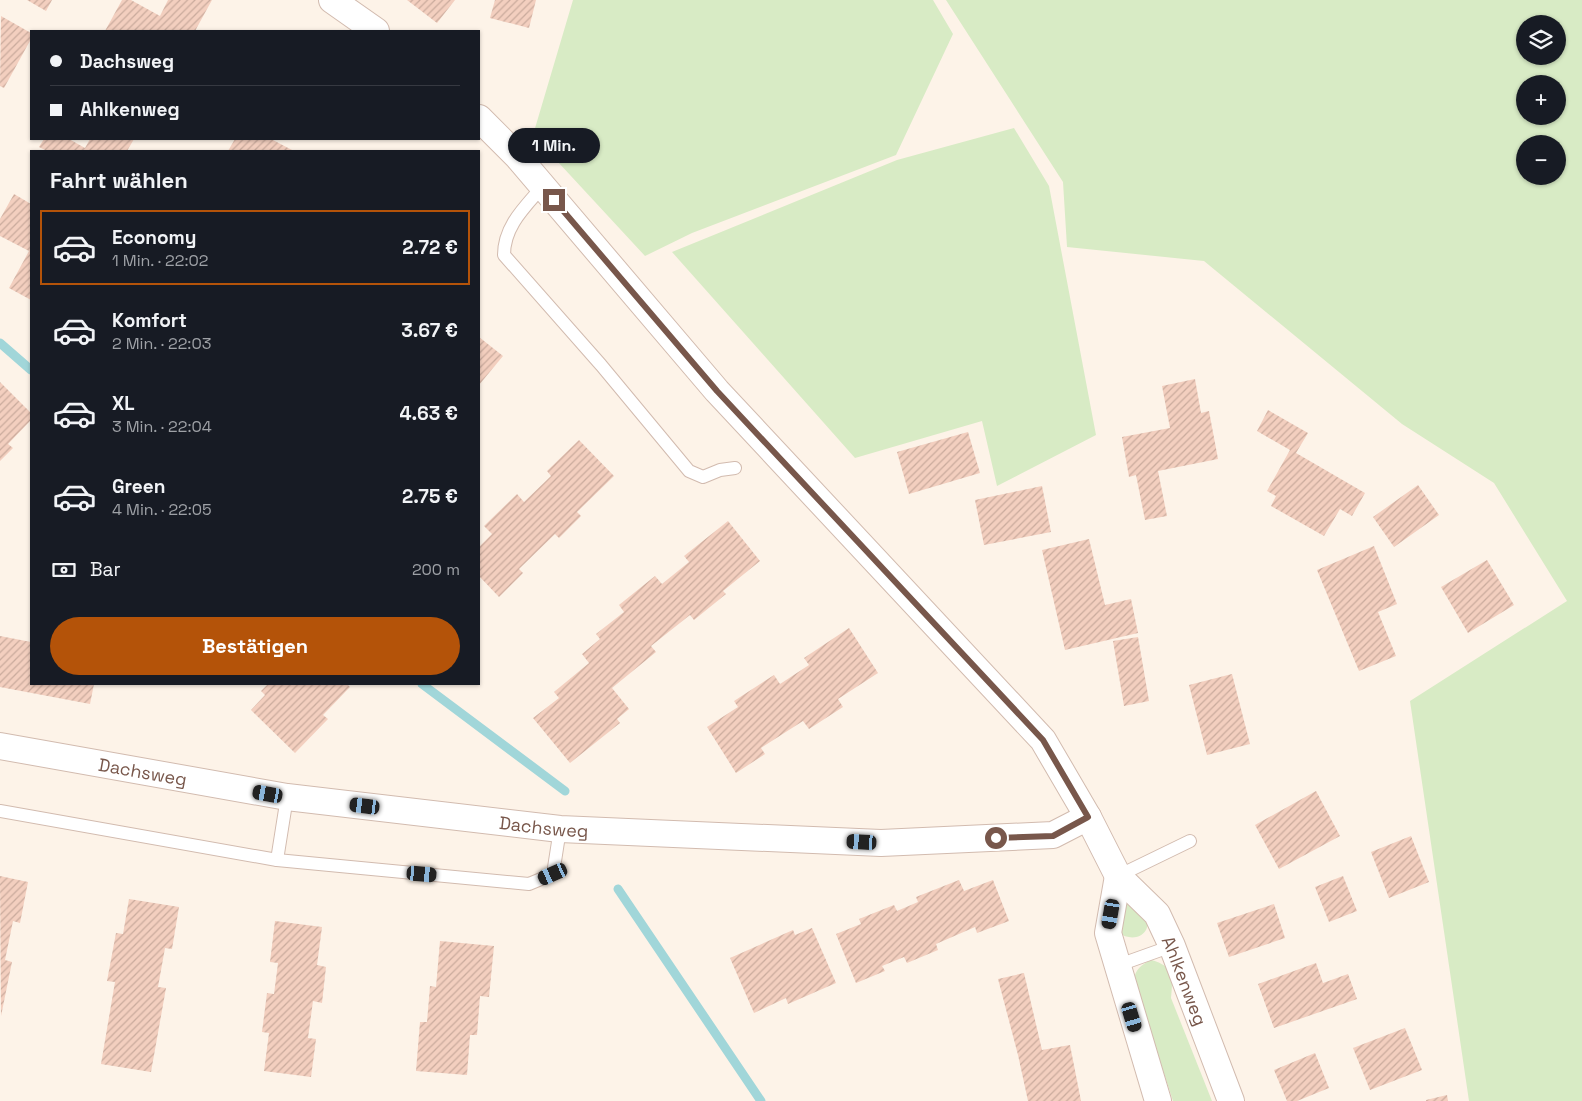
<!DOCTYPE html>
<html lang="de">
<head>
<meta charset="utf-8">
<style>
	:root { --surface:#171b24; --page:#20242c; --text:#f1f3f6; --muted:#9ea1a6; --line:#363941; --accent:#b45309 }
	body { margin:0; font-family:"Space Grotesk",sans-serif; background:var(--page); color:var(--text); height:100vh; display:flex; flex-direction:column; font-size:19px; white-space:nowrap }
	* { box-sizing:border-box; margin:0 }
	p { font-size:16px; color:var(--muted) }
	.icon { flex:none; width:28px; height:28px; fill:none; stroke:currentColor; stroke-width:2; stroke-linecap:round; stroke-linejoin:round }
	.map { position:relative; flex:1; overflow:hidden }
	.drawer { position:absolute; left:30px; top:150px; width:450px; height:535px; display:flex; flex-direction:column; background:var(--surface); border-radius:0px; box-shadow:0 1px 4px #0004 }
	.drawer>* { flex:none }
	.hud { position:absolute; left:30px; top:30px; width:450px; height:110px; border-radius:0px; box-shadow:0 1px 4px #0004; display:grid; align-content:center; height:110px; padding:0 20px; background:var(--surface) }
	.controls { position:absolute; left:1516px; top:15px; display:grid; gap:10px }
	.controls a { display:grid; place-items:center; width:50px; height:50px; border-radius:50%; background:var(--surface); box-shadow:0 1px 4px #0004; font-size:25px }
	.end { position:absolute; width:22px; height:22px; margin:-11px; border:6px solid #78574b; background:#fff; box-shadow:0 0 0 2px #fff }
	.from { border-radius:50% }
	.bubble { position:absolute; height:35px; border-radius:18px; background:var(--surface); box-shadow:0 1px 4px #0004; font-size:16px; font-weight:700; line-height:35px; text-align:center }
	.car { position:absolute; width:15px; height:30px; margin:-15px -8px; border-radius:6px; box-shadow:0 0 4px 1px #0007; background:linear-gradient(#222 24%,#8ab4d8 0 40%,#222 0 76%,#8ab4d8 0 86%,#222 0) }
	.hud b { display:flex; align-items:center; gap:18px; height:48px; font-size:19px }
	.hud b+b { border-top:1px solid var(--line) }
	.hud i { width:12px; height:12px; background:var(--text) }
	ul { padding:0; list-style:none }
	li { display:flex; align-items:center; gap:15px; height:75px; margin:0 10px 8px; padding:0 10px; border:2px solid transparent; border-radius:0px }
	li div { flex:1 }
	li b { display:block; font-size:19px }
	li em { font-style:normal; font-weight:700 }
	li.active { border-color:var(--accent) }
	li>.icon { width:45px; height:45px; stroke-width:1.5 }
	h2 { padding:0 20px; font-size:22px; line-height:60px }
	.pay { display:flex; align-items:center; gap:12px; height:55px; padding:0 20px; font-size:19px }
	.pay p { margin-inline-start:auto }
	.primary-button { display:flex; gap:10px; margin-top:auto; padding:10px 20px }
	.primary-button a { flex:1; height:58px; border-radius:30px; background:var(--accent); color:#fff; font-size:20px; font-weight:700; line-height:58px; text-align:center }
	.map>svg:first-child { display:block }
	.green { fill:#d8ebc5; fill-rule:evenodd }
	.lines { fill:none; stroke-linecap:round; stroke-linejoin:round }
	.stream { stroke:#a1d6d9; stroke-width:9 }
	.building { fill:url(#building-hatch) }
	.service-casing { stroke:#d2bbaf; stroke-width:14 }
	.minor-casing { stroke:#d2bbaf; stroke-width:28 }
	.service { stroke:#fff; stroke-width:12 }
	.minor { stroke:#fff; stroke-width:26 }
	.route { stroke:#78574b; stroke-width:6 }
	.labels { text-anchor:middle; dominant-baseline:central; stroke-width:5; stroke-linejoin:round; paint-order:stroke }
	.street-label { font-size:18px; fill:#78574b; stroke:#fff7ee }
</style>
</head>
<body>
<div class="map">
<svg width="1582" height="1101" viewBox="0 0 1582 1101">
	<defs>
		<pattern id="building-hatch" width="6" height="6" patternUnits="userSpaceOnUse" patternTransform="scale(1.25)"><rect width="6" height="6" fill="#f3cfbf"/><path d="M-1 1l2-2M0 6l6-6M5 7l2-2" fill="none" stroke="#caab9d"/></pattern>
	</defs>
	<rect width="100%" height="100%" fill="#fdf3e8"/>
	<!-- green -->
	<g class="green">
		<path d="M 573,0 L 933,0 L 953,34 L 896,155 L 692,233 L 645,256 L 533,135 Z"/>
		<path d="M 946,0 L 1582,0 L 1582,1101 L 1469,1101 L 1410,701 L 1567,601 L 1494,483 L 1402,424 L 1204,261 L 1067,247 L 1063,182 ZM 1525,24 L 1558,24 L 1558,56 L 1525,56 ZM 1525,84 L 1558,84 L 1558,116 L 1525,116 ZM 1525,144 L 1558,144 L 1558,176 L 1525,176 Z"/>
		<path d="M 1014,128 L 1049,186 L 1096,435 L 997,486 L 982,421 L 855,458 L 672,252 L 897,160 Z"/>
		<path d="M 1131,899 C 1135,904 1142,909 1145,914 C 1155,933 1134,945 1118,932 L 1115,908 Z"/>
		<path d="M 1151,960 C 1174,966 1173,977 1171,998 L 1212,1101 L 1173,1101 L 1134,981 C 1135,969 1141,965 1151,960 Z"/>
	</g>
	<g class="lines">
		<!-- stream -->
		<g class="stream">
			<path d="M 0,343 L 31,370"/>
			<path d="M 422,684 L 565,791"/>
			<path d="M 618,889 L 761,1101"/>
		</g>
	</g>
	<!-- building -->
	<g class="building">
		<path d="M 27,0 L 52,0 L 46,11 Z"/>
		<path d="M 122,0 L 131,0 L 160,16 L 168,0 L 212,0 L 195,31 L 105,31 Z"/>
		<path d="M 407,0 L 455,0 L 437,23 Z"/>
		<path d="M 495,0 L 536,0 L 529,28 L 490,18 Z"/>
		<path d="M 1,16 L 31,33 L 31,39 L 4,88 L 0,86 Z"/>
		<path d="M 44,139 L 69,139 L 85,148 L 90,139 L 134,139 L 127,151 L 47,151 L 39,147 Z"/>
		<path d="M 235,139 L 271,139 L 292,150 L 228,151 Z"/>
		<path d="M 14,194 L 31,204 L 31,300 L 9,288 L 29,251 L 0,236 L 0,219 Z"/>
		<path d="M 479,337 L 503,356 L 479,385 Z"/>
		<path d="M 1195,379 L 1201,413 L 1209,411 L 1218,459 L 1158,471 L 1167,516 L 1145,520 L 1136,475 L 1129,477 L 1122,437 L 1170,428 L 1162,386 Z"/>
		<path d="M 0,382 L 31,413 L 31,420 L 8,444 L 13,448 L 0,461 Z"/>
		<path d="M 1268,410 L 1308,433 L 1296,453 L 1365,493 L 1352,516 L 1340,509 L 1324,536 L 1271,506 L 1276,496 L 1267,491 L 1290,450 L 1257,431 Z"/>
		<path d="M 968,432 L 980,473 L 909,494 L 897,452 Z"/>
		<path d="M 579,440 L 614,476 L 577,512 L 581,516 L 559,538 L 555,534 L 519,569 L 523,573 L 499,597 L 479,576 L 479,547 L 492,534 L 484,526 L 517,494 L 524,502 L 551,476 L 547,471 Z"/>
		<path d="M 1418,485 L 1439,515 L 1394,547 L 1373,517 Z"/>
		<path d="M 1042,486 L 1051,532 L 984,545 L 975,500 Z"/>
		<path d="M 728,521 L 760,561 L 723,591 L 726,594 L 694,620 L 690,615 L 651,646 L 656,652 L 612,688 L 629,709 L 617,719 L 620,723 L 570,763 L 533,718 L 559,698 L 554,692 L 589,663 L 582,654 L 600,639 L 596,634 L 624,612 L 619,605 L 655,576 L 662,584 L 689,562 L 684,556 Z"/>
		<path d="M 1089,539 L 1105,605 L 1131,599 L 1138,633 L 1065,650 L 1042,550 Z"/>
		<path d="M 1374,546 L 1397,604 L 1378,612 L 1396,656 L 1359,671 L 1317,570 Z"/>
		<path d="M 1487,560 L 1514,605 L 1468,633 L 1441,587 Z"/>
		<path d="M 849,628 L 878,673 L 838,699 L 843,707 L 809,729 L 803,721 L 761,748 L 765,754 L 736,773 L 707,727 L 738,707 L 734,701 L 774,675 L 780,684 L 809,665 L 804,658 Z"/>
		<path d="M 0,636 L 31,642 L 31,684 L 94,684 L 90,704 L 0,687 Z"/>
		<path d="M 1138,637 L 1149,701 L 1124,706 L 1113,641 Z"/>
		<path d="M 1232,674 L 1250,744 L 1207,755 L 1189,685 Z"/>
		<path d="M 268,684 L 347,684 L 350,687 L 323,715 L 328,719 L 295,753 L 251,710 L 265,695 L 261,691 Z"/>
		<path d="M 1316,791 L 1340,836 L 1279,869 L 1255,825 Z"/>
		<path d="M 1411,836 L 1429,882 L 1389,898 L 1371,852 Z"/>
		<path d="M 0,876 L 28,882 L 20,923 L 13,921 L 5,960 L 12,962 L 1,1016 Z"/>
		<path d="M 1343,876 L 1357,911 L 1329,922 L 1315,887 Z"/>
		<path d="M 959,880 L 964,891 L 993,880 L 1009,921 L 977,933 L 975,927 L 936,944 L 938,950 L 907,963 L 904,957 L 882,966 L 885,971 L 856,983 L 836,934 L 861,924 L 859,919 L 894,905 L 897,911 L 918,902 L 916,897 Z"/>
		<path d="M 129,899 L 179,907 L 172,949 L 165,948 L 158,987 L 166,988 L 151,1072 L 101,1064 L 115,982 L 107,981 L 116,933 L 123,934 Z"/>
		<path d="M 1274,904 L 1285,938 L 1229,957 L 1217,923 Z"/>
		<path d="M 275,921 L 322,927 L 317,965 L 326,967 L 322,1003 L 313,1001 L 308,1038 L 316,1039 L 311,1077 L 264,1071 L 269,1033 L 262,1032 L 267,993 L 274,994 L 278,963 L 270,962 Z"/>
		<path d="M 812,928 L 836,983 L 788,1004 L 786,998 L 754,1013 L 730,958 L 793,930 L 795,935 Z"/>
		<path d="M 440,941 L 494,946 L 489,997 L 480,996 L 477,1035 L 470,1035 L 467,1075 L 416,1071 L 420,1022 L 427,1022 L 430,986 L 436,987 Z"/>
		<path d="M 1316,963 L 1323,983 L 1348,974 L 1357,999 L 1274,1028 L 1258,984 Z"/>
		<path d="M 1024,973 L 1042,1050 L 1070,1045 L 1081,1101 L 1028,1101 L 1018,1055 L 998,979 Z"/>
		<path d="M 1405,1028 L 1422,1070 L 1370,1090 L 1353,1048 Z"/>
		<path d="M 1315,1053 L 1329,1088 L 1297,1101 L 1287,1101 L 1274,1070 Z"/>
		<path d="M 1447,1095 L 1448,1101 L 1426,1101 L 1426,1100 Z"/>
	</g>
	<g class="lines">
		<!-- service casing -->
		<g class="service-casing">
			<g id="service">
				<path d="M 543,186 C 525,207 504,226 504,255 L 601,365 L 689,471 L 703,477 L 720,470 L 735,468"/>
				<path d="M 0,811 L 277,860 L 529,884 L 553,874 L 560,829"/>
				<path d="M 277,860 L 287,797"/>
				<path d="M 1118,876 L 1190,841"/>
				<path d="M 1116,966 L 1172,946"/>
			</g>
		</g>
		<!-- minor casing -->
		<g class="minor-casing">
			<g id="minor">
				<path d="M 332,0 L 376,31"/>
				<path id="s1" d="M 479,118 L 517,156 L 717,391 L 1043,740 L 1088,817 L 1118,876 L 1157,914 L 1172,946 L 1231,1101"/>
				<path id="s2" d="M 0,746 L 287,797 L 560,829 L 881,843 L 1053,835 L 1088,817"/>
				<path d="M 1118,876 L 1108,933 L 1158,1101"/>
			</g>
		</g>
		<!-- service -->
		<use href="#service" class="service"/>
		<!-- minor -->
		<use href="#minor" class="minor"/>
	</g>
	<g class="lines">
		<!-- route -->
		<path class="route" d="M 554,200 L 717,391 L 1043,740 L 1088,817 L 1053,836 L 996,838"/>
	</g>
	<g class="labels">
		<!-- street labels -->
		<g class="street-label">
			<text stroke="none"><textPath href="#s2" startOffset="145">Dachsweg</textPath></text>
			<text stroke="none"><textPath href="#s2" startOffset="550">Dachsweg</textPath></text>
			<text stroke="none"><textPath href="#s1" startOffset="1122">Ahlkenweg</textPath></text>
		</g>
	</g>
</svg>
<div class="controls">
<a><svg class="icon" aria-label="layers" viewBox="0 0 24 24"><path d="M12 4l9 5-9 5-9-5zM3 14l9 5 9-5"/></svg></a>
<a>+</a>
<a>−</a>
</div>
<i class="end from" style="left:996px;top:838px"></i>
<i class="end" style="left:554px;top:200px"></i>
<div class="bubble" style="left:508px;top:128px;width:92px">1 Min.</div>
<i class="car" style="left:268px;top:794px;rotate:280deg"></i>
<i class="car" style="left:365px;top:806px;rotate:277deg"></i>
<i class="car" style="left:862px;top:842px;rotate:273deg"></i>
<i class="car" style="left:422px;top:874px;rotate:95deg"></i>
<i class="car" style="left:553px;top:874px;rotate:246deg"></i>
<i class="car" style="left:1111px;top:914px;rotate:190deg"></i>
<i class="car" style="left:1132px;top:1017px;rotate:163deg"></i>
<div class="hud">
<b><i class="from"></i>Dachsweg</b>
<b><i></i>Ahlkenweg</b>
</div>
<section class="drawer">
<h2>Fahrt wählen</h2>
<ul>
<li class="active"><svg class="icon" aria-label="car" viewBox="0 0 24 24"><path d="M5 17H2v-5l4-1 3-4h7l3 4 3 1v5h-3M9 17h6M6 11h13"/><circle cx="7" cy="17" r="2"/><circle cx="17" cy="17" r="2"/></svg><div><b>Economy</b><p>1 Min. · 22:02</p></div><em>2.72 €</em></li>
<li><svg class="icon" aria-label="car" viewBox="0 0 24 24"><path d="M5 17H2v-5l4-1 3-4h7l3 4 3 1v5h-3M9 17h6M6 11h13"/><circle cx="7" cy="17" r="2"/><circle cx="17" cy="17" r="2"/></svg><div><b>Komfort</b><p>2 Min. · 22:03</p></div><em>3.67 €</em></li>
<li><svg class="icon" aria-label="car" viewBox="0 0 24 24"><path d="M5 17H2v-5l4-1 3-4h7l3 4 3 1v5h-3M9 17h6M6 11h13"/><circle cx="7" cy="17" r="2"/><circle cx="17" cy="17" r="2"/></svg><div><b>XL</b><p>3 Min. · 22:04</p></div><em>4.63 €</em></li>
<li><svg class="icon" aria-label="car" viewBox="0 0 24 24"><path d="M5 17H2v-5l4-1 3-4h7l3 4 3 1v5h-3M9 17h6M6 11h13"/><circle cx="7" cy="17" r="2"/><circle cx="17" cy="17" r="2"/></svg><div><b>Green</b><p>4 Min. · 22:05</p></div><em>2.75 €</em></li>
</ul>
<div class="pay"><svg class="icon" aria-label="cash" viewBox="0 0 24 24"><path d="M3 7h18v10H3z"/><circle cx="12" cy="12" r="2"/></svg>Bar<p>200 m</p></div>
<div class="primary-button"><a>Bestätigen</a></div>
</section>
</div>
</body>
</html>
